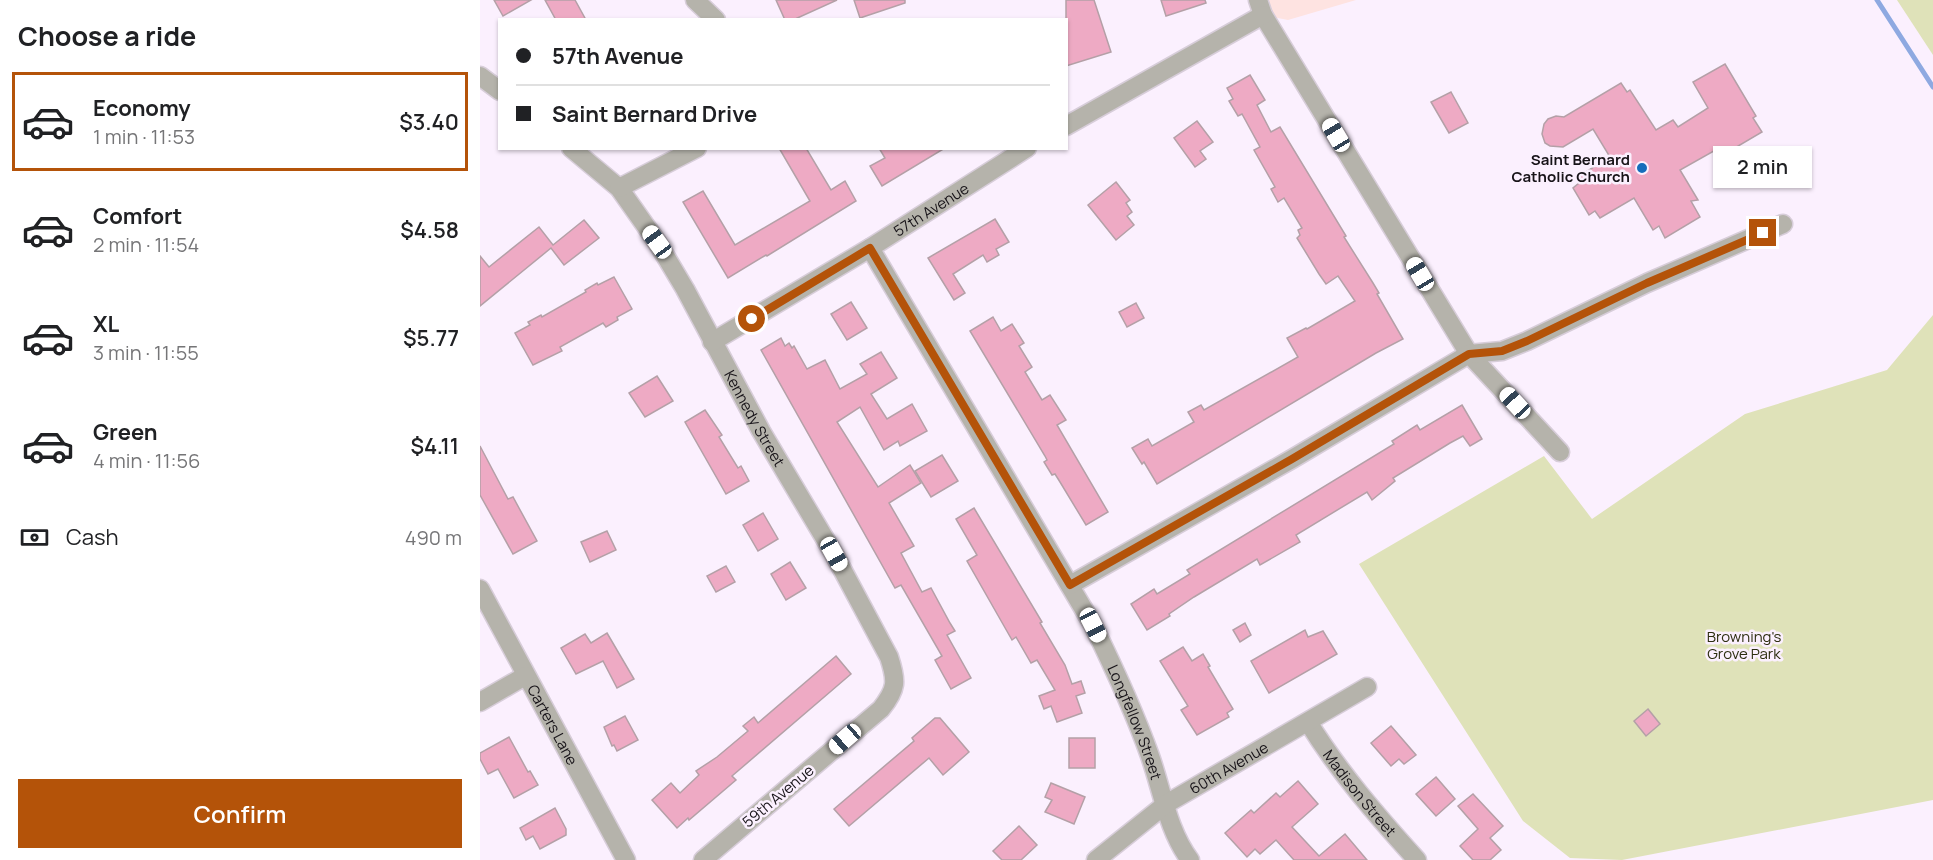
<!DOCTYPE html>
<html lang="en">
<head>
<meta charset="utf-8">
<style>
	:root { --surface:#fff; --page:#f6f6f6; --text:#202124; --muted:#757577; --line:#e0e0e0; --accent:#b45309 }
	body { margin:0; font-family:Manrope,sans-serif; background:var(--page); color:var(--text); height:100vh; display:flex; flex-direction:column; font-size:22px; white-space:nowrap }
	* { box-sizing:border-box; margin:0 }
	p { font-size:20px; color:var(--muted) }
	.icon { flex:none; width:33px; height:33px; fill:none; stroke:currentColor; stroke-width:2; stroke-linecap:round; stroke-linejoin:round }
	.map { position:relative; flex:1; overflow:hidden }
	.side { display:flex; flex-direction:column; background:var(--surface); width:480px }
	.side>* { flex:none }
	.banner { position:absolute; left:18px; top:18px; width:570px; height:132px; border-radius:0px; box-shadow:0 2px 4px #0004; display:grid; align-content:center; height:132px; padding:0 18px; background:var(--surface) }
	.end { position:absolute; width:27px; height:27px; margin:-14px; border:8px solid #b45309; background:#fff; box-shadow:0 0 0 3px #fff }
	.from { border-radius:50% }
	.bubble { position:absolute; height:42px; border-radius:0px; background:var(--surface); box-shadow:0 2px 4px #0004; font-size:20px; font-weight:600; line-height:42px; text-align:center }
	.car { position:absolute; width:18px; height:36px; margin:-18px -9px; border-radius:8px; box-shadow:0 0 4px 2px #0007; background:linear-gradient(#fff 24%,#345 0 40%,#fff 0 76%,#345 0 86%,#fff 0) }
	.banner b { display:flex; align-items:center; gap:21px; height:57px; font-size:22px }
	.banner b+b { border-top:2px solid var(--line) }
	.banner i { width:15px; height:15px; background:var(--text) }
	ul { padding:0; list-style:none }
	li { display:flex; align-items:center; gap:18px; height:99px; margin:0 12px 9px; padding:0 6px; border:3px solid transparent; border-radius:0px }
	li div { flex:1 }
	li b { display:block; font-size:22px }
	li em { font-style:normal; font-weight:600 }
	li.on { border-color:var(--accent) }
	li>.icon { width:54px; height:54px; stroke-width:1.5 }
	h2 { padding:0 18px; font-size:27px; line-height:72px }
	.pay { display:flex; align-items:center; gap:15px; height:66px; padding:0 18px; font-size:22px }
	.pay p { margin-inline-start:auto }
	.action { display:flex; gap:12px; margin-top:auto; padding:12px 18px }
	.action a { flex:1; height:69px; border-radius:0px; background:var(--accent); color:#fff; font-size:24px; font-weight:600; line-height:69px; text-align:center }
	main { display:flex; flex:1; min-height:0 }
	.map>svg:first-child { display:block }
	.commercial { fill:#fee3e1 }
	.green { fill:#dfe2b9 }
	.lines { fill:none; stroke-linecap:round; stroke-linejoin:round }
	.stream { stroke:#8ea9e1; stroke-width:5 }
	.building { fill:#eeaac4; stroke:#b4a0a7; stroke-width:1.5 }
	.street-casing { stroke:#d7cdd9; stroke-width:21 }
	.street { stroke:#b5b3ab; stroke-width:18 }
	.route { stroke:#b45309; stroke-width:8 }
	.poi-dot { fill:#156dbb; stroke:#fbf0fe; stroke-width:2 }
	.labels { text-anchor:middle; dominant-baseline:central; stroke-width:5; stroke-linejoin:round; paint-order:stroke }
	.poi-label { font-size:15px; font-weight:bold; fill:#171318; stroke:#fbf0fe; text-anchor:end }
	.street-label { font-size:15px; fill:#171318; stroke:#fbf0fe }
	.park-label { font-size:15px; fill:#2d2e10; stroke:#fbf0fe }
</style>
</head>
<body>
<main>
<section class="side">
<h2>Choose a ride</h2>
<ul>
<li class="on"><svg class="icon" aria-label="car" viewBox="0 0 24 24"><path d="M5 17H2v-5l4-1 3-4h7l3 4 3 1v5h-3M9 17h6M6 11h13"/><circle cx="7" cy="17" r="2"/><circle cx="17" cy="17" r="2"/></svg><div><b>Economy</b><p>1 min · 11:53</p></div><em>$3.40</em></li>
<li><svg class="icon" aria-label="car" viewBox="0 0 24 24"><path d="M5 17H2v-5l4-1 3-4h7l3 4 3 1v5h-3M9 17h6M6 11h13"/><circle cx="7" cy="17" r="2"/><circle cx="17" cy="17" r="2"/></svg><div><b>Comfort</b><p>2 min · 11:54</p></div><em>$4.58</em></li>
<li><svg class="icon" aria-label="car" viewBox="0 0 24 24"><path d="M5 17H2v-5l4-1 3-4h7l3 4 3 1v5h-3M9 17h6M6 11h13"/><circle cx="7" cy="17" r="2"/><circle cx="17" cy="17" r="2"/></svg><div><b>XL</b><p>3 min · 11:55</p></div><em>$5.77</em></li>
<li><svg class="icon" aria-label="car" viewBox="0 0 24 24"><path d="M5 17H2v-5l4-1 3-4h7l3 4 3 1v5h-3M9 17h6M6 11h13"/><circle cx="7" cy="17" r="2"/><circle cx="17" cy="17" r="2"/></svg><div><b>Green</b><p>4 min · 11:56</p></div><em>$4.11</em></li>
</ul>
<div class="pay"><svg class="icon" aria-label="cash" viewBox="0 0 24 24"><path d="M3 7h18v10H3z"/><circle cx="12" cy="12" r="2"/></svg>Cash<p>490 m</p></div>
<div class="action"><a>Confirm</a></div>
</section>
<div class="map">
<svg width="1453" height="860" viewBox="0 0 1453 860">
	<rect width="100%" height="100%" fill="#fbf0fe"/>
	<!-- commercial -->
	<path class="commercial" d="M 778,0 L 876,0 L 808,20 L 783,15 Z"/>
	<!-- green -->
	<g class="green">
		<path d="M 1417,0 L 1453,0 L 1453,55 Z"/>
		<path d="M 1453,315 L 1453,800 L 1142,860 L 1090,858 L 1043,821 L 879,564 L 1064,456 L 1112,519 L 1265,414 L 1407,370 Z"/>
	</g>
	<g class="lines">
		<!-- stream -->
		<path class="stream" d="M 1397,0 L 1453,87"/>
	</g>
	<!-- building -->
	<g class="building">
		<path d="M 14,0 L 51,0 L 23,16 Z"/>
		<path d="M 65,0 L 95,0 L 106,20 L 76,20 Z"/>
		<path d="M 296,0 L 357,0 L 313,20 L 305,20 Z"/>
		<path d="M 374,0 L 425,0 L 425,3 L 380,18 Z"/>
		<path d="M 586,0 L 614,0 L 631,52 L 586,66 Z"/>
		<path d="M 681,0 L 725,0 L 726,3 L 686,16 Z"/>
		<path d="M 1245,64 L 1276,116 L 1273,118 L 1282,132 L 1243,155 L 1239,148 L 1200,170 L 1218,200 L 1211,201 L 1220,217 L 1185,238 L 1179,226 L 1173,230 L 1154,198 L 1120,218 L 1115,211 L 1109,215 L 1093,188 L 1099,183 L 1096,178 L 1130,157 L 1113,129 L 1083,147 L 1070,146 L 1065,143 L 1062,134 L 1064,124 L 1068,119 L 1076,116 L 1084,117 L 1141,83 L 1147,92 L 1150,90 L 1176,130 L 1193,120 L 1198,127 L 1228,108 L 1213,82 Z"/>
		<path d="M 770,75 L 785,100 L 777,105 L 791,132 L 800,127 L 866,236 L 864,237 L 893,283 L 899,293 L 897,294 L 923,339 L 896,353 L 677,484 L 664,462 L 662,464 L 652,448 L 668,439 L 672,446 L 714,422 L 708,412 L 721,405 L 724,410 L 818,357 L 807,338 L 826,328 L 827,329 L 875,301 L 858,276 L 846,284 L 839,274 L 817,238 L 820,235 L 818,230 L 822,228 L 804,198 L 798,202 L 791,189 L 795,187 L 774,150 L 780,147 L 762,114 L 758,116 L 749,101 L 753,99 L 747,88 Z"/>
		<path d="M 971,92 L 988,123 L 969,133 L 951,102 Z"/>
		<path d="M 717,121 L 733,142 L 720,151 L 726,159 L 715,167 L 694,138 Z"/>
		<path d="M 299,148 L 326,148 L 351,190 L 365,181 L 376,201 L 287,256 L 286,255 L 248,278 L 203,202 L 223,191 L 255,245 L 330,201 Z"/>
		<path d="M 399,148 L 465,148 L 402,186 L 390,166 L 405,158 Z"/>
		<path d="M 636,182 L 650,200 L 646,203 L 652,212 L 647,216 L 654,225 L 636,240 L 608,205 Z"/>
		<path d="M 515,219 L 529,242 L 516,249 L 519,255 L 507,262 L 503,255 L 473,274 L 485,293 L 474,300 L 448,258 Z"/>
		<path d="M 104,220 L 119,238 L 84,265 L 71,248 L 0,306 L 0,256 L 9,267 L 59,227 L 73,245 Z"/>
		<path d="M 134,277 L 152,309 L 137,317 L 138,320 L 126,327 L 123,323 L 80,347 L 82,351 L 53,365 L 35,333 L 50,325 L 48,322 L 61,315 L 62,317 L 106,292 L 105,290 L 117,283 L 118,285 Z"/>
		<path d="M 371,302 L 387,328 L 367,340 L 351,314 Z"/>
		<path d="M 656,303 L 664,318 L 647,327 L 639,312 Z"/>
		<path d="M 513,317 L 521,331 L 532,324 L 544,343 L 539,346 L 552,367 L 545,372 L 562,400 L 570,395 L 586,420 L 577,425 L 628,512 L 606,525 L 580,482 L 575,474 L 572,475 L 564,462 L 567,460 L 565,456 L 490,331 Z"/>
		<path d="M 301,338 L 305,346 L 309,343 L 312,348 L 314,346 L 327,369 L 345,360 L 360,389 L 387,374 L 380,364 L 401,352 L 417,378 L 391,394 L 407,419 L 432,404 L 447,431 L 420,446 L 418,441 L 404,450 L 380,407 L 357,422 L 398,487 L 430,465 L 441,483 L 409,503 L 434,546 L 421,553 L 442,592 L 451,588 L 470,623 L 475,631 L 467,635 L 491,678 L 471,689 L 455,660 L 462,656 L 421,585 L 415,588 L 281,350 Z"/>
		<path d="M 177,376 L 193,401 L 165,417 L 149,393 Z"/>
		<path d="M 982,405 L 1002,439 L 990,446 L 983,436 L 970,443 L 913,478 L 915,481 L 892,500 L 887,492 L 816,535 L 820,542 L 780,565 L 777,559 L 714,597 L 689,614 L 690,616 L 667,630 L 651,604 L 674,589 L 677,594 L 710,574 L 707,570 L 914,444 L 912,441 L 937,425 L 940,430 Z"/>
		<path d="M 225,410 L 242,435 L 239,437 L 258,468 L 261,466 L 269,481 L 246,494 L 205,422 Z"/>
		<path d="M 0,446 L 28,499 L 33,497 L 57,541 L 33,554 L 0,495 Z"/>
		<path d="M 462,455 L 478,481 L 451,497 L 435,471 Z"/>
		<path d="M 494,508 L 562,622 L 560,623 L 585,665 L 592,684 L 601,681 L 605,693 L 596,696 L 602,713 L 577,722 L 571,706 L 564,709 L 559,696 L 575,690 L 557,660 L 551,663 L 536,637 L 532,640 L 487,561 L 497,555 L 476,519 Z"/>
		<path d="M 283,513 L 298,539 L 278,551 L 263,525 Z"/>
		<path d="M 127,531 L 136,550 L 110,562 L 101,542 Z"/>
		<path d="M 310,562 L 326,588 L 306,600 L 291,574 Z"/>
		<path d="M 246,566 L 255,582 L 236,592 L 227,576 Z"/>
		<path d="M 765,623 L 771,635 L 760,642 L 753,630 Z"/>
		<path d="M 825,630 L 828,637 L 843,631 L 857,654 L 789,693 L 771,661 Z"/>
		<path d="M 127,633 L 154,679 L 137,688 L 123,661 L 96,674 L 81,648 L 105,634 L 111,643 Z"/>
		<path d="M 703,647 L 712,661 L 723,654 L 730,666 L 728,667 L 753,709 L 747,713 L 749,717 L 717,735 L 701,710 L 708,706 L 680,661 Z"/>
		<path d="M 356,656 L 371,674 L 252,776 L 256,780 L 209,820 L 208,818 L 197,828 L 172,800 L 191,783 L 200,793 L 219,775 L 216,771 L 237,757 L 268,731 L 263,726 L 274,717 L 278,723 Z"/>
		<path d="M 1168,709 L 1180,724 L 1166,736 L 1154,721 Z"/>
		<path d="M 145,716 L 158,740 L 137,751 L 134,745 L 132,746 L 124,727 Z"/>
		<path d="M 455,718 L 460,718 L 489,752 L 463,775 L 449,758 L 369,826 L 354,809 L 434,741 L 432,738 Z"/>
		<path d="M 911,726 L 936,755 L 924,764 L 919,759 L 911,766 L 891,743 Z"/>
		<path d="M 29,737 L 48,772 L 50,771 L 58,785 L 34,798 L 18,769 L 8,774 L 0,759 L 0,753 Z"/>
		<rect x="589" y="738" width="26" height="30"/>
		<path d="M 956,777 L 975,799 L 956,816 L 936,794 Z"/>
		<path d="M 818,781 L 838,804 L 812,827 L 839,856 L 865,834 L 887,860 L 814,860 L 796,840 L 780,854 L 775,849 L 767,857 L 745,833 L 771,810 L 774,813 L 796,793 L 800,797 Z"/>
		<path d="M 571,783 L 605,797 L 594,824 L 565,812 L 572,800 L 565,797 Z"/>
		<path d="M 993,794 L 1023,826 L 1010,838 L 1021,850 L 1010,860 L 993,860 L 980,846 L 998,829 L 978,806 Z"/>
		<path d="M 75,808 L 86,829 L 86,835 L 60,849 L 53,836 L 46,840 L 40,828 Z"/>
		<path d="M 539,826 L 557,845 L 541,860 L 522,860 L 513,851 Z"/>
	</g>
	<g class="lines">
		<!-- street casing -->
		<g class="street-casing">
			<g id="street">
				<path d="M 215,0 L 236,20"/>
				<path d="M 778,0 L 783,15 L 989,354 L 1080,452"/>
				<path d="M 0,76 L 20,91"/>
				<path d="M 586,126 L 783,15"/>
				<path id="s1" d="M 91,148 L 139,188 L 177,242 L 205,289 L 281,431 L 354,554 L 409,657 C 417,681 417,689 401,709 L 223,860"/>
				<path d="M 139,188 L 217,148"/>
				<path id="s2" d="M 390,248 L 613,625 C 634,668 654,711 670,756 C 682,790 688,831 710,860"/>
				<path id="s3" d="M 232,342 L 390,248 L 547,148"/>
				<path d="M 590,585 L 812,459 L 989,354 L 1022,351 L 1047,341 L 1167,283 L 1303,224"/>
				<path id="s4" d="M 0,589 L 146,860"/>
				<path d="M 0,702 L 45,676"/>
				<path id="s5" d="M 828,722 C 859,772 897,816 937,860"/>
				<path id="s6" d="M 616,860 L 686,804 L 887,687"/>
			</g>
		</g>
		<!-- street -->
		<use href="#street" class="street"/>
	</g>
	<g class="lines">
		<!-- route -->
		<path class="route" d="M 272,319 L 390,248 L 590,585 L 812,459 L 989,354 L 1022,351 L 1047,341 L 1167,283 L 1283,233"/>
	</g>
	<!-- markers -->
	<circle class="poi-dot" cx="1162" cy="168" r="6"/>
	<g class="labels">
		<!-- poi labels -->
		<g class="poi-label">
			<text x="1150" y="159">Saint Bernard<tspan x="1150" dy="17">Catholic Church</tspan></text>
		</g>
		<!-- street labels -->
		<g class="street-label">
			<text stroke="none"><textPath href="#s3" startOffset="256">57th Avenue</textPath></text>
			<text stroke="none"><textPath href="#s1" startOffset="330">Kennedy Street</textPath></text>
			<text stroke="none"><textPath href="#s2" startOffset="544">Longfellow Street</textPath></text>
			<text stroke="none"><textPath href="#s4" startOffset="154">Carters Lane</textPath></text>
			<text stroke="none"><textPath href="#s6" startOffset="162">60th Avenue</textPath></text>
			<text stroke="none"><textPath href="#s5" startOffset="88">Madison Street</textPath></text>
			<text transform="translate(298 796) rotate(-40)">59th Avenue</text>
		</g>
		<!-- park labels -->
		<g class="park-label">
			<text x="1264" y="636">Browning's<tspan x="1264" dy="17">Grove Park</tspan></text>
		</g>
	</g>
</svg>
<i class="end from" style="left:272px;top:319px"></i>
<i class="end" style="left:1283px;top:233px"></i>
<div class="bubble" style="left:1233px;top:146px;width:99px">2 min</div>
<i class="car" style="left:856px;top:135px;rotate:329deg"></i>
<i class="car" style="left:177px;top:242px;rotate:324deg"></i>
<i class="car" style="left:940px;top:274px;rotate:329deg"></i>
<i class="car" style="left:1035px;top:403px;rotate:317deg"></i>
<i class="car" style="left:354px;top:554px;rotate:151deg"></i>
<i class="car" style="left:613px;top:625px;rotate:153deg"></i>
<i class="car" style="left:365px;top:739px;rotate:229deg"></i>
<div class="banner">
<b><i class="from"></i>57th Avenue</b>
<b><i></i>Saint Bernard Drive</b>
</div>
</div>
</main>
</body>
</html>
